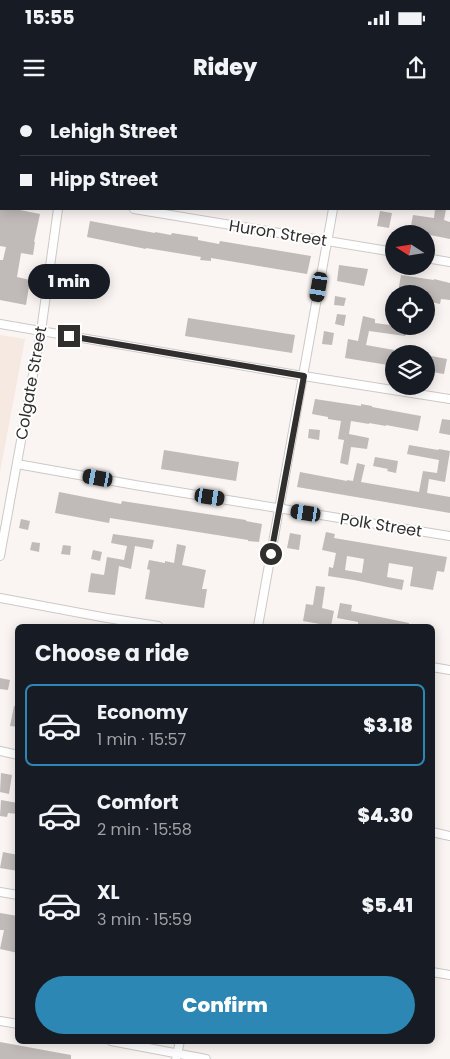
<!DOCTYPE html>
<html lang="en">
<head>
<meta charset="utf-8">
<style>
	:root { --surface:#171b24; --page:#242831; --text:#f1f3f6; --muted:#9ea1a6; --line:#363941; --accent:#2d87b4 }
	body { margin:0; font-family:Poppins,sans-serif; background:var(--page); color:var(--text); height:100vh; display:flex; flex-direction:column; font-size:19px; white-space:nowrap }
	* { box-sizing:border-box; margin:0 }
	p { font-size:16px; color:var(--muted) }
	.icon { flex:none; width:28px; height:28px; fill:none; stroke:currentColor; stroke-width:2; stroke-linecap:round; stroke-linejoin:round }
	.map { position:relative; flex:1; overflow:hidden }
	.side { position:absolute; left:15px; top:524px; width:420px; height:420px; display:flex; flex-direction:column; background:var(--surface); border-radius:8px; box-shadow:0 2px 12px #0003 }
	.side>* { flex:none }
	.guide { position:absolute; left:0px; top:0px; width:450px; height:110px; box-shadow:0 2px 12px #0003; display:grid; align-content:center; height:110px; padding:0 20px; background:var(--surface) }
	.needle { width:32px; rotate:282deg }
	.tools { position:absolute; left:385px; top:125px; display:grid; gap:10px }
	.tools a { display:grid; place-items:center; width:50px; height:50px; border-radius:50%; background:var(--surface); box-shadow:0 2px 12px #0003; font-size:25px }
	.end { position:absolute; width:22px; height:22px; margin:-11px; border:6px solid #312f2e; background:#fff; box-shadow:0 0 0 2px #fff }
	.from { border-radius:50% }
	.bubble { position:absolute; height:35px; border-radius:18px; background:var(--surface); box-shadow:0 2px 12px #0003; font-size:16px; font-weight:800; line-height:35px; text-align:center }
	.car { position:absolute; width:15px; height:30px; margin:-15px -8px; border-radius:6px; box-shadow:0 0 4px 1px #0007; background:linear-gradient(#222 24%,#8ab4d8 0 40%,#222 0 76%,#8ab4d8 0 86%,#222 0) }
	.guide b { display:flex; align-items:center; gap:18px; height:48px; font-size:19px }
	.guide b+b { border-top:1px solid var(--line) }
	.guide i { width:12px; height:12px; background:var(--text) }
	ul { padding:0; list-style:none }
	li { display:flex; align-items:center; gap:15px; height:82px; margin:0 10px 8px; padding:0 10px; border:2px solid transparent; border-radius:8px }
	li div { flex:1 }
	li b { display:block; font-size:19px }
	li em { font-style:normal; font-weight:800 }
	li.active { border-color:var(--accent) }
	li>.icon { width:45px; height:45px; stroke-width:1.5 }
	h2 { padding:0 20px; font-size:22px; line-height:60px }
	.button { display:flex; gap:10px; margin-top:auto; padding:10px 20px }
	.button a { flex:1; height:58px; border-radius:30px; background:var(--accent); color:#fff; font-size:20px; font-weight:800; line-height:58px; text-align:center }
	.status { display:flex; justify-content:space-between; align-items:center; height:35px; padding:0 25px; background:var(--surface); direction:ltr }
	.status svg { height:14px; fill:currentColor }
	header { display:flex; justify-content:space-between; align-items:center; height:65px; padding:0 20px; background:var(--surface); font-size:22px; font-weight:800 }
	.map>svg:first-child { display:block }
	.built { fill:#f5e9e1 }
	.building { fill:#c0bbb8; fill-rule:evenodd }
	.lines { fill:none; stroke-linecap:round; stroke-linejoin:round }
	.street-casing { stroke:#cec9c6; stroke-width:10 }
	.street { stroke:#fff; stroke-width:8 }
	.route { stroke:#312f2e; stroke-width:6 }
	.labels { text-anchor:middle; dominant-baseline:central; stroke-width:4; stroke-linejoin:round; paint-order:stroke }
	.street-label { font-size:16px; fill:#312f2e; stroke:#fff }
</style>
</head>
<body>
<div class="status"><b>15:55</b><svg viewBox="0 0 49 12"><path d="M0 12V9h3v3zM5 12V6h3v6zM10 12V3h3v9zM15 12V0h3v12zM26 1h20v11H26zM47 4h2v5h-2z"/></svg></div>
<header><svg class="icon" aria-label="menu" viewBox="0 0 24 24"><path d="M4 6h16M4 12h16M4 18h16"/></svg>Ridey<svg class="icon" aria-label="share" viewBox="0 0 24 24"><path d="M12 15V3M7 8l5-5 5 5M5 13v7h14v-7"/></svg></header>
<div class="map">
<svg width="450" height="959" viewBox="0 0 450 959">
	<rect width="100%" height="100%" fill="#faf5f2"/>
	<!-- built -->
	<path class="built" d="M 0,235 L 25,239 L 0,372 Z"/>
	<!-- building -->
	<g class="building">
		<path d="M 0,109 L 15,109 L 40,114 L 34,142 L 35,142 L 33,155 L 21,153 L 17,177 L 30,180 L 26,205 L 0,200 L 0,160 L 3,160 L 6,147 L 0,146 Z"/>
		<path d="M 435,109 L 446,109 L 444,120 L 450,122 L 450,139 L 410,131 L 413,115 L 434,118 Z"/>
		<path d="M 380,111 L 392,113 L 389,128 L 377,126 Z"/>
		<path d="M 90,121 L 155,133 L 155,132 L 171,135 L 172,133 L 198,137 L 198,140 L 219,144 L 220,141 L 311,156 L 307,174 L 211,158 L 211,161 L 200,160 L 201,157 L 146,148 L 146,149 L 87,137 Z"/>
		<path d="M 339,165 L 368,169 L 364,186 L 337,181 Z"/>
		<path d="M 401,175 L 434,180 L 434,179 L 450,183 L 450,200 L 441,199 L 440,204 L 426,201 L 426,194 L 409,194 L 398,192 Z"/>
		<path d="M 335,196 L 346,198 L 344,206 L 334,205 Z"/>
		<path d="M 337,214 L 346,215 L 344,226 L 335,224 Z"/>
		<path d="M 363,216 L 375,219 L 375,223 L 390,225 L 390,226 L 407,226 L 405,236 L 369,231 L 366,245 L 394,250 L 394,266 L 345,258 L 348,239 L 358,241 Z"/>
		<path d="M 188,218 L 295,235 L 292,253 L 185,236 Z"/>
		<path d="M 324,231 L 334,233 L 332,245 L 322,244 Z"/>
		<path d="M 426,255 L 447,259 L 444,274 L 426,271 Z"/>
		<path d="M 315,299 L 361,306 L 361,304 L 372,306 L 372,307 L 421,316 L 418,331 L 386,325 L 386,326 L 369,323 L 369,324 L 351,321 L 349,334 L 369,338 L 367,349 L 351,347 L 348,365 L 340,363 L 344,340 L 338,339 L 341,321 L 328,319 L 328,317 L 312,314 Z"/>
		<path d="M 442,319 L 450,320 L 450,335 L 439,333 Z"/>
		<path d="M 309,329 L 320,330 L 319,340 L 308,338 Z"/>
		<path d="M 409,345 L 438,350 L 439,349 L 450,351 L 445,382 L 429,379 L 427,393 L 450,397 L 450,413 L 297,387 L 300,372 L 347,381 L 347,380 L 353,381 L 357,363 L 365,365 L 361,382 L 419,392 L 423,371 L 437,373 L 439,360 L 407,354 Z"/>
		<path d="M 164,350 L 239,362 L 236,381 L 161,369 Z"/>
		<path d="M 375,357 L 398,361 L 396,373 L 387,371 L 388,369 L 373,366 Z"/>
		<path d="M 59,392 L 121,404 L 122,401 L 246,420 L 246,421 L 262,424 L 259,442 L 248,441 L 248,440 L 110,418 L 109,423 L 55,413 Z"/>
		<path d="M 21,419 L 30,421 L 28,430 L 19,428 Z"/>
		<path d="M 326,432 L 335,434 L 334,438 L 447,457 L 444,472 L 437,471 L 433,490 L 410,486 L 413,467 L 389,463 L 387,477 L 404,480 L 402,490 L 354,480 L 328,476 L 329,467 L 333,468 L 336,453 L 322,450 ZM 347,456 L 364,459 L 362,473 L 345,470 Z"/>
		<path d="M 290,433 L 301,435 L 299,450 L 287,448 Z"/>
		<path d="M 113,434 L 154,440 L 152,449 L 135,446 L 131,469 L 119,466 L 115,495 L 88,492 L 91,473 L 104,475 L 107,457 L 124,460 L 127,446 L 111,443 Z"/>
		<path d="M 32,442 L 40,443 L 39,452 L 30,450 Z"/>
		<path d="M 177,444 L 186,446 L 182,465 L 206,470 L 202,489 L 207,489 L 204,508 L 145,499 L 150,470 L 147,469 L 149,460 L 165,463 L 165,461 L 174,463 Z"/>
		<path d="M 63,445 L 71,446 L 70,455 L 61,454 Z"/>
		<path d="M 93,450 L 102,452 L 100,461 L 91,459 Z"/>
		<path d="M 316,486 L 325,487 L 322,508 L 334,511 L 331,526 L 303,521 L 306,504 L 313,505 Z"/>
		<path d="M 340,503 L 352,505 L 351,511 L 409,523 L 409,526 L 358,526 L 358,522 L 337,518 Z"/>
		<path d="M 0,578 L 10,580 L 8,590 L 0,589 Z"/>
		<path d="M 14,606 L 18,606 L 18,627 L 10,626 Z"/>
		<path d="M 1,673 L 12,675 L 9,694 L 0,692 Z"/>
		<path d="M 1,700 L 18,703 L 18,714 L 8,713 L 7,717 L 0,716 Z"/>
		<path d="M 3,752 L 18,755 L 18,771 L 0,768 Z"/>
		<path d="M 0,813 L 18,816 L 18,853 L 0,849 L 4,830 L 0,830 Z"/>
		<path d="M 0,942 L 71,955 L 71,959 L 0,959 Z"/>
	</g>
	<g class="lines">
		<!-- street casing -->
		<g class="street-casing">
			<g id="street">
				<path d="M 278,0 L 285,1"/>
				<path d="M 76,1 L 76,0"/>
				<path d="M 354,1 L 354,0"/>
				<path d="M 449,28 L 450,29"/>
				<path d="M 0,85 L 1,86"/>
				<path d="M 134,109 L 394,152"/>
				<path d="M 426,158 L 450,162"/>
				<path d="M 0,224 L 291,274 L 450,299"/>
				<path d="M 17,364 L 135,385 L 450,436"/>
				<path d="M 0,456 L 41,231 L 58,109"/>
				<path d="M 0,498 L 107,518 L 158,526"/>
				<path d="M 258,526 L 333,109"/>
				<path d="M 432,567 L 450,570"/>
				<path d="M 0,651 L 18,655"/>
				<path d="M 432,732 L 450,736"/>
				<path d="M 0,792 L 18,795"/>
				<path d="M 432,872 L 450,875"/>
				<path d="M 0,921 L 18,924"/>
				<path d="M 111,941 L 206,959"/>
				<path d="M 176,959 L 180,941"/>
			</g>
		</g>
		<!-- street -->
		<use href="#street" class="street"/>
	</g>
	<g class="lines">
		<!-- route -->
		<path class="route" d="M 69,236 L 304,276 L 271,454"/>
	</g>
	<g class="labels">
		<!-- street labels -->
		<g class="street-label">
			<text transform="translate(278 133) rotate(9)">Huron Street</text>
			<text transform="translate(31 283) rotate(-80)">Colgate Street</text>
			<text transform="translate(381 425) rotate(9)">Polk Street</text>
		</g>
	</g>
</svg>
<div class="tools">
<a><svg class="needle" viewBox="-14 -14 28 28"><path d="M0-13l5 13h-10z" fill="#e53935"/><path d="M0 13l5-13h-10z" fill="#9ea1a6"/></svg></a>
<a><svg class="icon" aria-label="locate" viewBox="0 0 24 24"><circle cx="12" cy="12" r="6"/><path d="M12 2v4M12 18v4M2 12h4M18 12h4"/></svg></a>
<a><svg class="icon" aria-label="layers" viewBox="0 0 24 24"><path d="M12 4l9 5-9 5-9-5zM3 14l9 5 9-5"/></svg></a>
</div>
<i class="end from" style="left:271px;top:454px"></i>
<i class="end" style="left:69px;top:236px"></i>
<div class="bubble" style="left:28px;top:164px;width:82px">1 min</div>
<i class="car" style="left:319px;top:187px;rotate:190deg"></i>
<i class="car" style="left:98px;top:378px;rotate:280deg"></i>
<i class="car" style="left:210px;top:397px;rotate:99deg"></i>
<i class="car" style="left:306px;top:413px;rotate:279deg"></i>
<div class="guide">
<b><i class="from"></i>Lehigh Street</b>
<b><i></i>Hipp Street</b>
</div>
<section class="side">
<h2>Choose a ride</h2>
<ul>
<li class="active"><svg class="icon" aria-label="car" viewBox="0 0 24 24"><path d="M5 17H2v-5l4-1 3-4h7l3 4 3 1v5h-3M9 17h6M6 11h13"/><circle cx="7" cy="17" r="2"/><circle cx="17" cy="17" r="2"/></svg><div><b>Economy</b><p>1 min · 15:57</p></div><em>$3.18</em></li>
<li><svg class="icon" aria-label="car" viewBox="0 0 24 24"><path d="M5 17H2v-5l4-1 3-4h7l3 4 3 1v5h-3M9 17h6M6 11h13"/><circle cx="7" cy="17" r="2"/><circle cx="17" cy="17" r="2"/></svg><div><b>Comfort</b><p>2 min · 15:58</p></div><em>$4.30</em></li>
<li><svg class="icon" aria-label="car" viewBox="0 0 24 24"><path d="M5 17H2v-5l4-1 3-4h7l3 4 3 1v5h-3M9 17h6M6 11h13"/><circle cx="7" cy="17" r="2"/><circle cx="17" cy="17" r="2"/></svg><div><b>XL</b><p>3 min · 15:59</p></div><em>$5.41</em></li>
</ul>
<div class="button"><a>Confirm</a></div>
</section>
</div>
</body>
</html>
